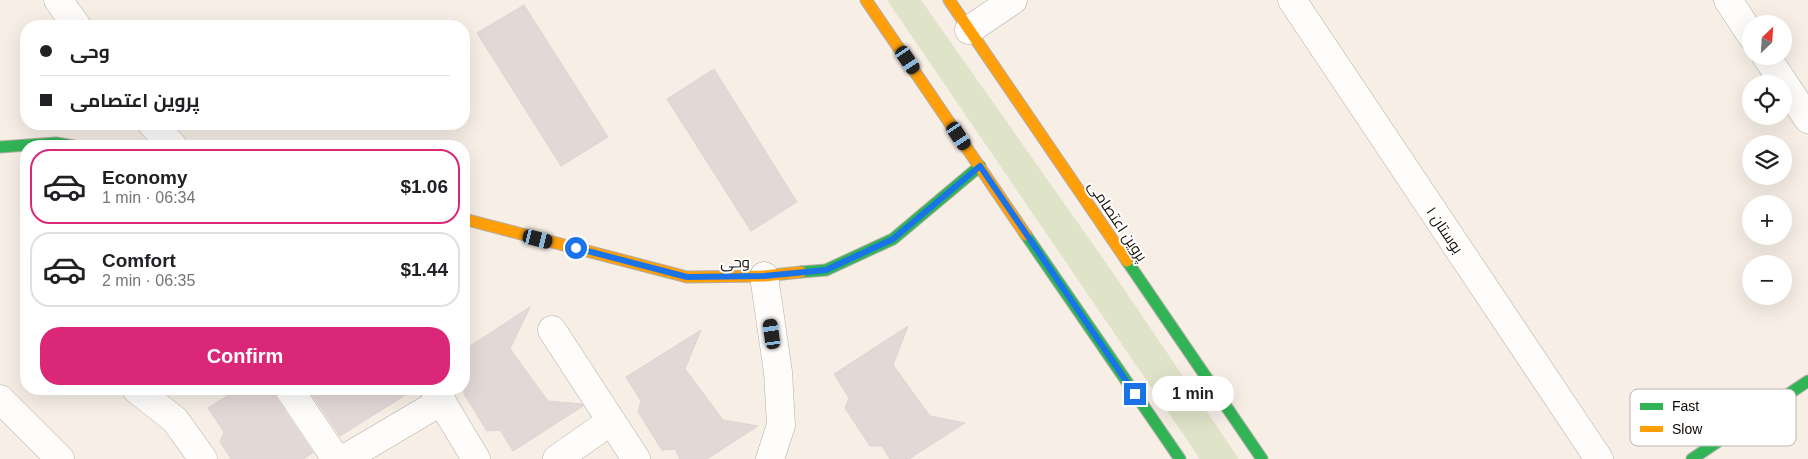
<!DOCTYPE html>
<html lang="en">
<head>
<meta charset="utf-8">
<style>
	:root { --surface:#fff; --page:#f2f2f2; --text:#202124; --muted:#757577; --line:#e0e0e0; --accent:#db2777 }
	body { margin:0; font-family:Arial,Cairo,sans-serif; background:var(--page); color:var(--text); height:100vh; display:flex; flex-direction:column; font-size:19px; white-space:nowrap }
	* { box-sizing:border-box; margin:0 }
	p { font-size:16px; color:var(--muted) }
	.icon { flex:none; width:28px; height:28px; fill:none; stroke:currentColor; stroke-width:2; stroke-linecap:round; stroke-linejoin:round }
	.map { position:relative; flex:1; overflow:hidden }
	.sheet { position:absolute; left:20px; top:140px; width:450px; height:255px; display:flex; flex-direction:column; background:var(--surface); border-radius:20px; box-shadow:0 5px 20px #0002 }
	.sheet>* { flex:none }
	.banner { position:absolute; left:20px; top:20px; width:450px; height:110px; border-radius:20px; box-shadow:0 5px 20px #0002; display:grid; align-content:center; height:110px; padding:0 20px; background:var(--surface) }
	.needle { width:32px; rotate:25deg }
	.buttons { position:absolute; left:1742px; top:15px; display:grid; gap:10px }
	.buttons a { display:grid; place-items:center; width:50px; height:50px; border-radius:50%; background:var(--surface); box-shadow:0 5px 20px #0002; font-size:25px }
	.end { position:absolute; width:22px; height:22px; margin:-11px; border:6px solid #1a73e8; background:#fff; box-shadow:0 0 0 2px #fff }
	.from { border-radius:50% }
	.bubble { position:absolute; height:35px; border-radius:18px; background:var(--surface); box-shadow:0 5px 20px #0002; font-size:16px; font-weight:700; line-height:35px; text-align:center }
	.car { position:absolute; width:15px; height:30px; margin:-15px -8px; border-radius:6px; box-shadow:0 0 4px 1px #0007; background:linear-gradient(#222 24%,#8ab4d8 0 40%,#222 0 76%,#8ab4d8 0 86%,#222 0) }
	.banner b { display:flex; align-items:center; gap:18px; height:48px; font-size:19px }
	.banner b+b { border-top:1px solid var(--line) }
	.banner i { width:12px; height:12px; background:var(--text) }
	ul { padding:9px 0 0; list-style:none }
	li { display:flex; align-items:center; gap:15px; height:75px; margin:0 10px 8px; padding:0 10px; border:2px solid var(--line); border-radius:20px }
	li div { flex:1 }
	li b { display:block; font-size:19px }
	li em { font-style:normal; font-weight:700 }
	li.active { border-color:var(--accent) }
	li>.icon { width:45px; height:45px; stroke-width:1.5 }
	.action { display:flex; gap:10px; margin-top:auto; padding:10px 20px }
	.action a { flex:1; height:58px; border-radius:20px; background:var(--accent); color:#fff; font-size:20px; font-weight:700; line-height:58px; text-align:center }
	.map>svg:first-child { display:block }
	.green { fill:#dfe4c8 }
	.building { fill:#e4d8d7; stroke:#ddd4d2 }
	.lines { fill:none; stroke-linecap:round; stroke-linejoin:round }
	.street-casing { stroke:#b4ada5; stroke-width:29 }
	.fast-casing { stroke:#b4ada5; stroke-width:13 }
	.slow-casing { stroke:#b4ada5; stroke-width:13 }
	.street { stroke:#fefdfb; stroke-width:28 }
	.fast { stroke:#30b455; stroke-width:11 }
	.slow { stroke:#ff9f0a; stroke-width:11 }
	.route { stroke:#1a73e8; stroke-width:6 }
	.labels { text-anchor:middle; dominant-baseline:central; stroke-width:4; stroke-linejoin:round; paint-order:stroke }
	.street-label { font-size:15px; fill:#110a03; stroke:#fff }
	.key { fill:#fff; stroke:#b8b6b3; stroke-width:1 }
	.key-label { font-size:14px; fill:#110a03 }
</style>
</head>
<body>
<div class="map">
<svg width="1808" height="459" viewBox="0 0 1808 459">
	<rect width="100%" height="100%" fill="#f7efe6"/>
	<!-- green -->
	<path class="green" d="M 887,0 L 921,0 L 1109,267 L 1239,459 L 1200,459 Z"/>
	<!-- building -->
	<g class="building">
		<path d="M 524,5 L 608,137 L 561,166 L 477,33 Z"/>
		<path d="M 714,69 L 797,202 L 751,231 L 667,99 Z"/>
		<path d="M 530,307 L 510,349 L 548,401 L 582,404 L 583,406 L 513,451 L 500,430 L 487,431 L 464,394 L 464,350 Z"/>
		<path d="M 908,326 L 893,365 L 930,416 L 965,423 L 909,459 L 890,459 L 882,446 L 870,446 L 845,408 L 849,398 L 834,374 Z"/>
		<path d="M 701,330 L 685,369 L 723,420 L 758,426 L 707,459 L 680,459 L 675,449 L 662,450 L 638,412 L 641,401 L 626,377 Z"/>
		<path d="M 238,389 L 274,389 L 276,398 L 313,453 L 303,459 L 231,459 L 220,442 L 224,432 L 208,408 Z"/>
		<path d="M 308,389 L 415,389 L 340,436 Z"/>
	</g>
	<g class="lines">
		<!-- street casing -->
		<g class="street-casing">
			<g id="street">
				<path d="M 58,0 L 77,26"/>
				<path d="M 1292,0 L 1599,459"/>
				<path d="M 1728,0 L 1751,35"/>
				<path d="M 969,30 L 1013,0"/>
				<path d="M 1766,56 L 1808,119"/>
				<path d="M 152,124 L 173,146"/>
				<path d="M 764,276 L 778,372 L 781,425 L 770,459"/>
				<path d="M 552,330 L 636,459"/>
				<path d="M 136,389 L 175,420 L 203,459"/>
				<path d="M 289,389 L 336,459"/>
				<path d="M 434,389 L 476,459"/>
				<path d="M 0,399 L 60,459"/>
				<path d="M 344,459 L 442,401"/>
				<path d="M 557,459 L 611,421"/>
			</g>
		</g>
		<!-- fast casing -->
		<g class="fast-casing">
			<g id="fast">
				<path d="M 0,147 L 56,143 L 74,146"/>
				<path d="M 1026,235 L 1180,459"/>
				<path d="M 1127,261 L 1262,459"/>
				<path d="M 801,272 L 826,270 L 893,239 L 980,166"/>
				<path d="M 1692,459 L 1808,381"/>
			</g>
		</g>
		<!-- slow casing -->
		<g class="slow-casing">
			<g id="slow">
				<path d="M 866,0 L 1026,235"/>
				<path d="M 949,0 L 1127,261"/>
				<path d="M 464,219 L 687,277 L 764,276 L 801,272"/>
			</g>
		</g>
		<!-- street -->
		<use href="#street" class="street"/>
		<!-- fast -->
		<use href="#fast" class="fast"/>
		<!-- slow -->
		<use href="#slow" class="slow"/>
	</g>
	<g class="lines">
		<!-- route -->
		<path class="route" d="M 576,248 L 687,277 L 764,276 L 826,270 L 893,239 L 980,166 L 1135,394"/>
	</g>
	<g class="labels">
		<!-- street labels -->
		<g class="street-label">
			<text transform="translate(1118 221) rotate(56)">پروین اعتصامی</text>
			<text transform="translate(1445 230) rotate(56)">بوستان ۱</text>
			<text transform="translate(735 262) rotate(-1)">وحی</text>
		</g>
	</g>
	<!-- legend -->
	<rect x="1630" y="389" width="166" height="57" rx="8" class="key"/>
	<rect x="1640" y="403" width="23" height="7" fill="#30b455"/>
	<rect x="1640" y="426" width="23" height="6" fill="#ff9f0a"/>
	<g class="key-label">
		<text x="1672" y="411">Fast</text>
		<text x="1672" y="434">Slow</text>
	</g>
</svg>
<div class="buttons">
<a><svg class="needle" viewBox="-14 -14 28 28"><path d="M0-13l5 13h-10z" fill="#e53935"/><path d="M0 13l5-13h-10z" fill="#757577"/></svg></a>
<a><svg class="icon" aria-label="locate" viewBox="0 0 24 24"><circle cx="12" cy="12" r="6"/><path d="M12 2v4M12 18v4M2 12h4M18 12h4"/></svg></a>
<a><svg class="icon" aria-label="layers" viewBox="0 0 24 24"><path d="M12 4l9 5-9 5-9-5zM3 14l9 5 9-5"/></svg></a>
<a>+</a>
<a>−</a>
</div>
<i class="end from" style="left:576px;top:248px"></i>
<i class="end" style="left:1135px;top:394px"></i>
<div class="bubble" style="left:1152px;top:376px;width:82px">1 min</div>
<i class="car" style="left:908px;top:60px;rotate:146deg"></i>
<i class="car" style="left:959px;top:136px;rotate:146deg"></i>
<i class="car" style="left:538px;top:239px;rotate:104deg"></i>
<i class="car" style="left:772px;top:334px;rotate:352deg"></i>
<div class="banner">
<b><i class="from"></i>وحی</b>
<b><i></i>پروین اعتصامی</b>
</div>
<section class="sheet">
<ul>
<li class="active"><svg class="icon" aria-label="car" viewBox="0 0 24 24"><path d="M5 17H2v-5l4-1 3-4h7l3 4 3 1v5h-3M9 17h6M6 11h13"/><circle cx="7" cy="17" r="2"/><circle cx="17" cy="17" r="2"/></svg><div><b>Economy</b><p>1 min · 06:34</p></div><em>$1.06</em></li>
<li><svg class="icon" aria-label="car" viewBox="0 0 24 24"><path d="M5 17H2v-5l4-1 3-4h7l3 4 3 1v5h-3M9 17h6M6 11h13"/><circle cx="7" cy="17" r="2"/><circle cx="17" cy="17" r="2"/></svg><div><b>Comfort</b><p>2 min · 06:35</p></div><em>$1.44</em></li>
</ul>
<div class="action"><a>Confirm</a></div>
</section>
</div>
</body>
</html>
